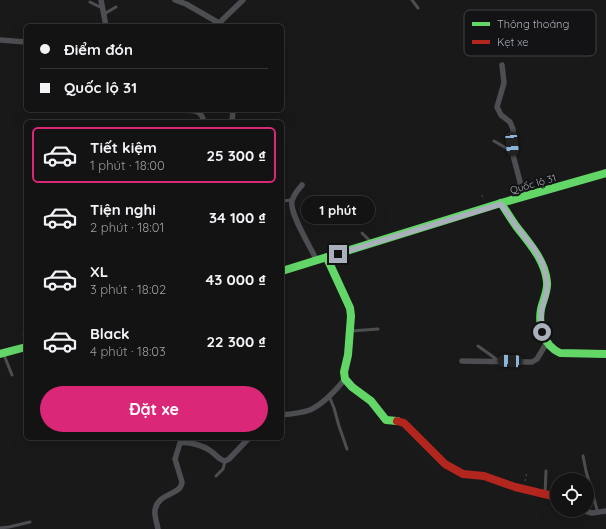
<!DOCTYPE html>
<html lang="vi">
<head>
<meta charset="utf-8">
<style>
	:root { --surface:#131313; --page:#1c1c1c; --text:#f1f3f6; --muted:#9d9ea0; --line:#323233; --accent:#db2777 }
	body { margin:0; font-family:Quicksand,sans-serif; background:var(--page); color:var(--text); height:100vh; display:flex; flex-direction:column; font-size:15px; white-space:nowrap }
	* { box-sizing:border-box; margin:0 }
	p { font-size:13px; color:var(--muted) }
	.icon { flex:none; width:22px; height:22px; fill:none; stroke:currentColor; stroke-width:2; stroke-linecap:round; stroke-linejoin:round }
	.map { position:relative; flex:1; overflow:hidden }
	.panel { position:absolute; left:24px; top:120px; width:260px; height:320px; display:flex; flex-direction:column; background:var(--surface); border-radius:6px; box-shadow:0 4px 16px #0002,0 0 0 1px var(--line) }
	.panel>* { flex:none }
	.banner { position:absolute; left:24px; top:24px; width:260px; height:88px; border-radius:6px; box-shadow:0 4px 16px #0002,0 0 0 1px var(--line); display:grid; align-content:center; height:88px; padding:0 16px; background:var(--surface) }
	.buttons { position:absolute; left:550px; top:473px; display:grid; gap:8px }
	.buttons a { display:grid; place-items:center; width:44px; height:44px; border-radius:50%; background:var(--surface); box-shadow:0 4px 16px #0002,0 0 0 1px var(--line); font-size:20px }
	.end { position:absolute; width:18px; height:18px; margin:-9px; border:5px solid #a9afbb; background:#111; box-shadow:0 0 0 2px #111 }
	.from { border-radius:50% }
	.bubble { position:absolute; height:28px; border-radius:14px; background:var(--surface); box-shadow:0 4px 16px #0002,0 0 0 1px var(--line); font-size:13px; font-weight:700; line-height:28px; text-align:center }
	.car { position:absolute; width:12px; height:24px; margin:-12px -6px; border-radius:5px; box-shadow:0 0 3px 1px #0007; background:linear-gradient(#222 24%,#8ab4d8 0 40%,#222 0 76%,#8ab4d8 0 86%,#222 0) }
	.banner b { display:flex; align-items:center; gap:14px; height:38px; font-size:15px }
	.banner b+b { border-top:1px solid var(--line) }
	.banner i { width:10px; height:10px; background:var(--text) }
	ul { padding:7px 0 0; list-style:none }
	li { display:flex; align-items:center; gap:12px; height:56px; margin:0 8px 6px; padding:0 8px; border:2px solid transparent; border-radius:6px }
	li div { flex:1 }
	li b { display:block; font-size:15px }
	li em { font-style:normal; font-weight:700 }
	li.active { border-color:var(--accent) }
	li>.icon { width:36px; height:36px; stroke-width:1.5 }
	.cta { display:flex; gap:8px; margin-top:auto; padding:8px 16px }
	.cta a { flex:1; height:46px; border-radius:24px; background:var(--accent); color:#fff; font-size:16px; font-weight:700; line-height:46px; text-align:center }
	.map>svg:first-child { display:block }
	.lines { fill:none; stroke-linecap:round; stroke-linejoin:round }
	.path { stroke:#4f5054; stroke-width:1; stroke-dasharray:2 3; stroke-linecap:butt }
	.lane { stroke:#4d4e52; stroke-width:3 }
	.street { stroke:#4d4e52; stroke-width:5.5 }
	.fast { stroke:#63d668; stroke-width:8 }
	.jam { stroke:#b3261e; stroke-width:8 }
	.route { stroke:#a9afbb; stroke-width:5 }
	.labels { text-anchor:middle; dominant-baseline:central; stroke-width:4; stroke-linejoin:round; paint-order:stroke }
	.street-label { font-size:10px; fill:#a9afbb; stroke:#131315 }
	.key { fill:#131315; stroke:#404247; stroke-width:1 }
	.key-label { font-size:11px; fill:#a9afbb }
</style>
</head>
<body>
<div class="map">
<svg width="606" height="529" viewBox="0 0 606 529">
	<rect width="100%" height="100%" fill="#191919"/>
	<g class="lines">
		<!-- path -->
		<g class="path">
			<path d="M 482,195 L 484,200"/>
			<path d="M 282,215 L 287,214"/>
			<path d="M 525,481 L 527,472"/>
		</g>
		<!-- lane -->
		<g class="lane">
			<path d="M 412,0 L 418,8"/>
			<path d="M 90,2 L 102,8"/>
			<path d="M 104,14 L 116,7"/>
			<path d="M 494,141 L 513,152"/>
			<path d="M 282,201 L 292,200"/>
			<path d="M 362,233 L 371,242"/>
			<path d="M 351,331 L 378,329"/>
			<path d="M 24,334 L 26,338"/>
			<path d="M 478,346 L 499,361"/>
			<path d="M 4,355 L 12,375"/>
			<path d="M 329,396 L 334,408 L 339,426 L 347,449"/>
			<path d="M 583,456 L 586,471 L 598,513"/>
			<path d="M 216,476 L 223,469 L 225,461"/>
			<path d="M 545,494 L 546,471"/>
			<path d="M 0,528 L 9,527 L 30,522"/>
		</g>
		<!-- street -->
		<g class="street">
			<path d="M 101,0 L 106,26"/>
			<path d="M 175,0 L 186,4 L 219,23"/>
			<path d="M 216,26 L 243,0"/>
			<path d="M 0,40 L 26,42"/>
			<path d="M 502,65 L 504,83 L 497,107 L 501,115 L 510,122 L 513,129 L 513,155 L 524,197"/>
			<path d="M 182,110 C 194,111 201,109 204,122"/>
			<path d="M 232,122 L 233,110"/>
			<path d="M 302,185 C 298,190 294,194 292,201 C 289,213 311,248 317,261"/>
			<path d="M 462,361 L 532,362 L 537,359 L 546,344"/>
			<path d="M 282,415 C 291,414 301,413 310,410 C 323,404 336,390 345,379"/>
			<path d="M 581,510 L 592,513 L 606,511"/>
			<path d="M 158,529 C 157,523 154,516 155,510 C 158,492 181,496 182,482 L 175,459 L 180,443 C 188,441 205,446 212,452 C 216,455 219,460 225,461 L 229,459 L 249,438"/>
		</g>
		<!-- fast -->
		<g class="fast">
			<path d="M 501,203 C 506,211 511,219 516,226 C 529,243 545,260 547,282 C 548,291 543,300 541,309 C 538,326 543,345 560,353 L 606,354"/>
			<path d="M 327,258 L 350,308 L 351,316 L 348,355 L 344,372 L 345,379 L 352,387 L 371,401 L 386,420 L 397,421"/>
			<path d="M 282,271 L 501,203 L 606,173"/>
			<path d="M 0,354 L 26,347"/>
		</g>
		<!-- jam -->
		<path class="jam" d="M 397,421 L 404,423 L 445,464 L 463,474 L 484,476 L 515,487 L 557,497"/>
	</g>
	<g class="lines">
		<!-- route -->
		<path class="route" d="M 338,254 L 501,204 L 514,223 L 535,250 L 543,264 L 547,282 L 547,290 L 541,312 L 542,332"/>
	</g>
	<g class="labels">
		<!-- street labels -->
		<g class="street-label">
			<text transform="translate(533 184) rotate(-16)">Quốc lộ 31</text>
		</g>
	</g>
	<!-- legend -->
	<rect x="464" y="10" width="132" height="46" rx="6" class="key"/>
	<rect x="472" y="22" width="18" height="4" fill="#63d668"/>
	<rect x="472" y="40" width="18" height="4" fill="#b3261e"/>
	<g class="key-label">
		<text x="497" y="28">Thông thoáng</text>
		<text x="497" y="46">Kẹt xe</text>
	</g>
</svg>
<div class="buttons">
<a><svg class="icon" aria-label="locate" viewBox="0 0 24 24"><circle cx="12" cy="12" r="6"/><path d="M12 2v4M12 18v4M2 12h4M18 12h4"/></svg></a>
</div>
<i class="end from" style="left:542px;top:332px"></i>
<i class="end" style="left:338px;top:254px"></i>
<div class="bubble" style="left:301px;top:196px;width:74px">1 phút</div>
<i class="car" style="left:512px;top:144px;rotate:174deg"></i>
<i class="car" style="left:510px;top:361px;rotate:272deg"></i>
<div class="banner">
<b><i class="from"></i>Điểm đón</b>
<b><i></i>Quốc lộ 31</b>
</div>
<section class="panel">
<ul>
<li class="active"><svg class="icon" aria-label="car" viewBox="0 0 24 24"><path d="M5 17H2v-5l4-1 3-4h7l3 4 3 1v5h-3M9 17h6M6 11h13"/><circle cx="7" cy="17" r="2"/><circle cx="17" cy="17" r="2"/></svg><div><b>Tiết kiệm</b><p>1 phút · 18:00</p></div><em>25 300 ₫</em></li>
<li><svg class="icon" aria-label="car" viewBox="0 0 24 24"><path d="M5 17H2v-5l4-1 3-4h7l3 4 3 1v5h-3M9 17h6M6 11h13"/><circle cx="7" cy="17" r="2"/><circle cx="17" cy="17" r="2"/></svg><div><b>Tiện nghi</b><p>2 phút · 18:01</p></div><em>34 100 ₫</em></li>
<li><svg class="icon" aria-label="car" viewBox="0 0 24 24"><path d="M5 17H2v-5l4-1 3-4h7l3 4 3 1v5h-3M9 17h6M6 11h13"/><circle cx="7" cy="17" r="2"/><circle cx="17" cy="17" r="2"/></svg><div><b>XL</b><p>3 phút · 18:02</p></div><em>43 000 ₫</em></li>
<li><svg class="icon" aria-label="car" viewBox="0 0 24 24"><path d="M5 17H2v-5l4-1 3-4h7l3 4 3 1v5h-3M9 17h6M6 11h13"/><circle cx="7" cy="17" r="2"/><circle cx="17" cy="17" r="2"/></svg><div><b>Black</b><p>4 phút · 18:03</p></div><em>22 300 ₫</em></li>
</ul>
<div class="cta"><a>Đặt xe</a></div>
</section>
</div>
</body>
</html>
